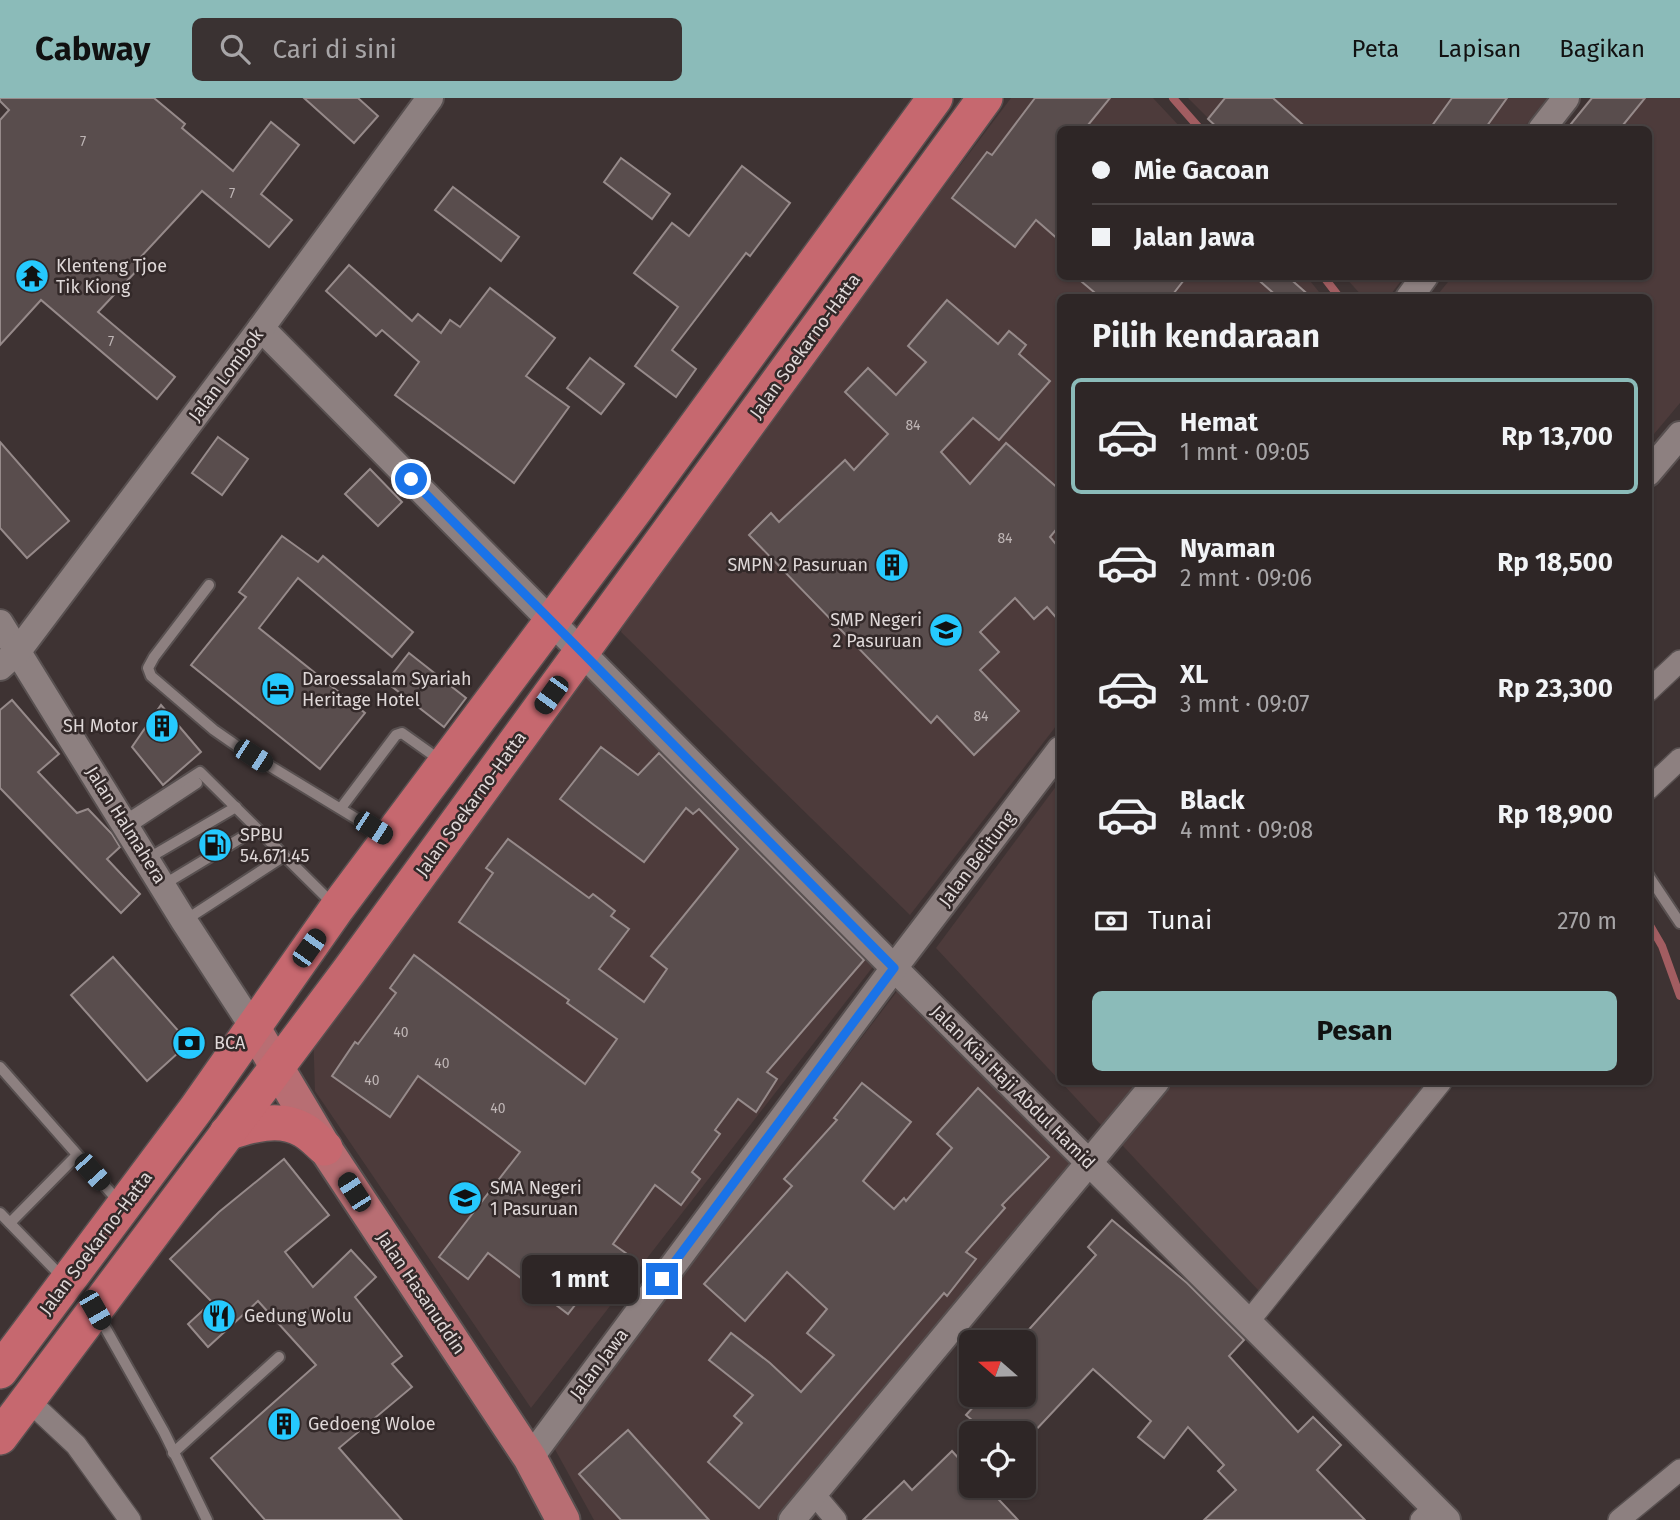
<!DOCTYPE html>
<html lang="id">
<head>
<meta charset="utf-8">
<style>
	:root { --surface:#2e2626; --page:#3a3232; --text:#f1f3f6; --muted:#a7a5a7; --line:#494343; --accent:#8bbbb9 }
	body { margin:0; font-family:"Fira Sans",sans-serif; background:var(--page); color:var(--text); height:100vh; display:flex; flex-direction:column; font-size:26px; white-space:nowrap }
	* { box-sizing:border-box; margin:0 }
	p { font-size:23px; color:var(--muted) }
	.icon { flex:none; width:38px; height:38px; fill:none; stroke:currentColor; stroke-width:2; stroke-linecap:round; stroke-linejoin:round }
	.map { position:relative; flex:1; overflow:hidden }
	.sheet { position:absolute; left:1057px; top:196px; width:595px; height:791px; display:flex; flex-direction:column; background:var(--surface); border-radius:10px; box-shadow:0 2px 5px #0004,0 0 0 2px var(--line) }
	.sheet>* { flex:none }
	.hud { position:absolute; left:1057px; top:28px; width:595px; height:154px; border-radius:10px; box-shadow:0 2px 5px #0004,0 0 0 2px var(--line); display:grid; align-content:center; height:154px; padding:0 35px; background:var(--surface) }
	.needle { width:46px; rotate:290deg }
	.tools { position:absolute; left:959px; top:1232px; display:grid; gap:14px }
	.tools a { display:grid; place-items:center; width:77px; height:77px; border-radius:10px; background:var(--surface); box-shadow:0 2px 5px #0004,0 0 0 2px var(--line); font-size:35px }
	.end { position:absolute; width:32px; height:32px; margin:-16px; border:9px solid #1a73e8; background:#fff; box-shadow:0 0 0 4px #fff }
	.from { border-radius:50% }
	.bubble { position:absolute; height:49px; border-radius:10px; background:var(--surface); box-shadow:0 2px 5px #0004,0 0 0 2px var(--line); font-size:23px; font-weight:700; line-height:49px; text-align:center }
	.car { position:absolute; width:21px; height:42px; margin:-21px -10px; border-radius:9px; box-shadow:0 0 5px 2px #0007; background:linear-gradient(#222 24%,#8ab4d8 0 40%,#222 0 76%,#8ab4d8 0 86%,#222 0) }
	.hud b { display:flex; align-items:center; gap:24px; height:66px; font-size:26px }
	.hud b+b { border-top:2px solid var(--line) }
	.hud i { width:18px; height:18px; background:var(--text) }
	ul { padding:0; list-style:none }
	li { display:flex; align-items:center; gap:21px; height:116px; margin:0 14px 10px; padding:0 21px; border:4px solid transparent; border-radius:10px }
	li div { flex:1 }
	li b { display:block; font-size:26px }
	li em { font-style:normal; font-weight:700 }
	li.current { border-color:var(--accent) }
	li>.icon { width:63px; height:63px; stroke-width:1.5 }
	h2 { padding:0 35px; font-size:32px; line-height:84px }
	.pay { display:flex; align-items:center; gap:18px; height:77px; padding:0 35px; font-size:26px }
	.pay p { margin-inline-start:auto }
	.button { display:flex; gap:14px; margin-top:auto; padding:14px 35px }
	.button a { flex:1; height:80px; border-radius:10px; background:var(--accent); color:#111; font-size:28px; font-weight:700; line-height:80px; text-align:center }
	header { display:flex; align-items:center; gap:42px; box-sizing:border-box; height:98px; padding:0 35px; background:var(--accent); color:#111 }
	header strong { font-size:33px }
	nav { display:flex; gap:38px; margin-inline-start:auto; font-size:24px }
	.search { width:490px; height:63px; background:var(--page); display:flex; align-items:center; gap:18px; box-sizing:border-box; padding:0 24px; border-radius:10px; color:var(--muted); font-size:26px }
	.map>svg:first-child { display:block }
	.built { fill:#4d3b3b }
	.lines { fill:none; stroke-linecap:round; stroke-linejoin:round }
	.stream { stroke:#a25d61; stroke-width:8 }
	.building { fill:#594d4d; stroke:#968a8a; stroke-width:2 }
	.service-casing { stroke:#585050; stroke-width:14 }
	.minor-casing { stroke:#585050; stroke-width:24 }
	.tertiary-casing { stroke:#585050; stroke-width:30 }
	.primary-casing { stroke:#585050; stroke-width:37 }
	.trunk-casing { stroke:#585050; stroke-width:38 }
	.service { stroke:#8d8080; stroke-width:10 }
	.minor { stroke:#8d8080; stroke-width:21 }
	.tertiary { stroke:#8d8080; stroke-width:26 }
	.primary { stroke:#b86e73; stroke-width:33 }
	.trunk { stroke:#c6686f; stroke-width:35 }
	.route { stroke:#1a73e8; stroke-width:9 }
	.labels { text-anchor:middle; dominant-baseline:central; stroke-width:5; stroke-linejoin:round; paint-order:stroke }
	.number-label { font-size:14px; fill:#beb5b5 }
	.poi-label { font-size:18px; fill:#dfd8d8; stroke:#332929; text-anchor:start }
	.street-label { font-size:18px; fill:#dfd8d8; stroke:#332929 }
</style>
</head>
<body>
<header>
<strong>Cabway</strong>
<div class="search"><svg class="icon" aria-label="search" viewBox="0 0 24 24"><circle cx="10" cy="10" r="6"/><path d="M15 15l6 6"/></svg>Cari di sini</div>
<nav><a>Peta</a><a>Lapisan</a><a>Bagikan</a></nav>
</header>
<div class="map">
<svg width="1680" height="1422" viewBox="0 0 1680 1422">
	<rect width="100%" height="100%" fill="#3e3333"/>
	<!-- built -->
	<g class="built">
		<path d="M 1011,0 L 1153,0 L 1182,31 L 1060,32 L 1060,178 L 1307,179 L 1323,199 L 1060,200 L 1060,623 L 910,817 L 621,534 L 627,509 Z"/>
		<path d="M 1188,0 L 1547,0 L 1522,32 L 1219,31 Z"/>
		<path d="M 1590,0 L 1680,0 L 1680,305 L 1649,342 L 1648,200 L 1435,200 L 1452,179 L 1648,178 L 1648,32 L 1566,31 Z"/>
		<path d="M 1345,179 L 1404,179 L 1388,200 L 1363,199 Z"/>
		<path d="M 593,558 L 889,848 L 531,1310 L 315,993 L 313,930 Z"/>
		<path d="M 1060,683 L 1060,984 L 1138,984 L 1102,1028 L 936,850 Z"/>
		<path d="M 914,871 L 1087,1050 L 776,1422 L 594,1422 L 552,1346 Z"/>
		<path d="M 1172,984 L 1431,984 L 1259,1193 L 1122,1047 Z"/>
	</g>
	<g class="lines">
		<!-- stream -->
		<g class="stream">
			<path d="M 1173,0 L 1201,32"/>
			<path d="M 1323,178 L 1340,200"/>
			<path d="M 1648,824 L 1662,848 L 1680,898"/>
		</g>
	</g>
	<!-- building -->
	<g class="building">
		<path d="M 0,0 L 154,0 L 185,26 L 182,30 L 233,73 L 271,24 L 299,47 L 261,96 L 292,122 L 269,149 L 202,93 L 138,162 L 142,167 L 98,214 L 175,279 L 157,301 L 41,202 L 0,247 L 0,22 L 9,12 L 0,3 Z"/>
		<path d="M 304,0 L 358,0 L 378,18 L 354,45 Z"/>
		<path d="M 1035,0 L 1110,0 L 1084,32 L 1060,32 L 1060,143 L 1036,122 L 1015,149 L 952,100 L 987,54 L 992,57 Z"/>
		<path d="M 1225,0 L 1273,0 L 1309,32 L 1220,32 L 1208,21 Z"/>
		<path d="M 1452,0 L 1507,0 L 1484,32 L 1429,32 Z"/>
		<path d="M 1592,0 L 1645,0 L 1619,32 L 1566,32 Z"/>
		<path d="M 621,60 L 670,96 L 652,121 L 604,84 Z"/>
		<path d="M 742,68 L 790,105 L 750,158 L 746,155 L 672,252 L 696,271 L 676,299 L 635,268 L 678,209 L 634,175 L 672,125 L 689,138 Z"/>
		<path d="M 453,89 L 519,139 L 501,163 L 435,112 Z"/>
		<path d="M 349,167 L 412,223 L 418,216 L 441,235 L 450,222 L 460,229 L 490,190 L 555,240 L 526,278 L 569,309 L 514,385 L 395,297 L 419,264 L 382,232 L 376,238 L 326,193 Z"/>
		<path d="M 1075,178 L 1187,178 L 1170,200 L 1101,200 Z"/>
		<path d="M 1254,178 L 1287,178 L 1312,200 L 1279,200 Z"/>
		<path d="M 947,202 L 998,246 L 1009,233 L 1026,247 L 1019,256 L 1050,283 L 999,342 L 973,320 L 941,354 L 970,386 L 1006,345 L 1060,392 L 1060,427 L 1050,439 L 1060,451 L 1060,524 L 1047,509 L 1034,521 L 1015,500 L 980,534 L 999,554 L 980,572 L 1019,613 L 974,657 L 937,618 L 931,625 L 749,437 L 771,415 L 779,424 L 845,362 L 854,372 L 888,336 L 845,294 L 868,270 L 896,297 L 926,264 L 908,248 Z"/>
		<path d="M 590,260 L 624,286 L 601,316 L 567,290 Z"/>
		<path d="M 218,339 L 248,361 L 222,397 L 192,375 Z"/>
		<path d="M 0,344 L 69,423 L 27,460 L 0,430 Z"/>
		<path d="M 370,371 L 402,404 L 378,428 L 345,396 Z"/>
		<path d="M 282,438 L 318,464 L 323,458 L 413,534 L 392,559 L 298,480 L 259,530 L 365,615 L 320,671 L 191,567 L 246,499 L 239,494 Z"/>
		<path d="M 409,555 L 466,600 L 444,629 L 386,584 Z"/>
		<path d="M 12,602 L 59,656 L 38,674 L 77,715 L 88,711 L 112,736 L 120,749 L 107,761 L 140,796 L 121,815 L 0,690 L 0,612 Z"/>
		<path d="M 161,607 L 201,654 L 163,687 L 132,649 Z"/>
		<path d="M 601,649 L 638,677 L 659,655 L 864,862 L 767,974 L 777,981 L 756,1014 L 738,1001 L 715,1032 L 720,1036 L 692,1074 L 700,1081 L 681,1107 L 655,1087 L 613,1146 L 637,1163 L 618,1189 L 599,1176 L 568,1216 L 488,1155 L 468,1181 L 439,1159 L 520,1054 L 418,978 L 390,1019 L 332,978 L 355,944 L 358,946 L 396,895 L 390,890 L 414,857 L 585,986 L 617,941 L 567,905 L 569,902 L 459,824 L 493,775 L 486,770 L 508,741 L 589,800 L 593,796 L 615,813 L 611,818 L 629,831 L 599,871 L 644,904 L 667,871 L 651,858 L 738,751 L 699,711 L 693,716 L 686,710 L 644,764 L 594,727 L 560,701 Z"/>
		<path d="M 113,859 L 189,945 L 147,983 L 71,897 Z"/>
		<path d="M 862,985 L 911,1024 L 863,1083 L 894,1111 L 904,1100 L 906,1103 L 952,1050 L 937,1036 L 978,990 L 1049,1059 L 1002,1107 L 1005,1110 L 966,1154 L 976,1161 L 947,1198 L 944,1195 L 759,1410 L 708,1364 L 742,1325 L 734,1318 L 753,1297 L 709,1262 L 731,1235 L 770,1265 L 801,1294 L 834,1257 L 807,1235 L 827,1211 L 787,1174 L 745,1223 L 704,1186 L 792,1088 L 784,1081 L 837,1022 L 834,1020 Z"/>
		<path d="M 284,1061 L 329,1117 L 285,1154 L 313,1189 L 351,1152 L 376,1179 L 355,1199 L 402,1258 L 392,1266 L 412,1289 L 339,1350 L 402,1422 L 265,1422 L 211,1360 L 316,1267 L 258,1203 L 208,1249 L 188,1226 L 212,1204 L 170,1161 L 219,1114 Z"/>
		<path d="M 1112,1122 L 1187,1185 L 1244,1242 L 1229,1258 L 1298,1334 L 1313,1319 L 1341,1347 L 1317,1372 L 1365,1422 L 1204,1422 L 1236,1392 L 1218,1373 L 1224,1367 L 1188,1329 L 1164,1360 L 1138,1339 L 1151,1323 L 1093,1271 L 1033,1335 L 987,1335 L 966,1317 L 984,1297 L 1024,1297 L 1024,1237 L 1096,1157 L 1088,1149 Z"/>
		<path d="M 628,1332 L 709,1422 L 621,1422 L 579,1376 Z"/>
		<path d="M 952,1353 L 971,1374 L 971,1388 L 986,1388 L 1018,1422 L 863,1422 L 904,1383 L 912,1392 Z"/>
	</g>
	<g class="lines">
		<!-- service casing -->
		<g class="service-casing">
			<g id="service">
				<path d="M 209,487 L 154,559 L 148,570 L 151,578 L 214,632 L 237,648 L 385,738"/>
				<path d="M 341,710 L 396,637 L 402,635 L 440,662"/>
				<path d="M 124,723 L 200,674 L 333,806"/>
				<path d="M 129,730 L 197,685"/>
				<path d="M 147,761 L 236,709"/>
				<path d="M 1648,777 L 1680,825"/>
				<path d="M 163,787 L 256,731"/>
				<path d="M 184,823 L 284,758"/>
				<path d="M 0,969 L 119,1104"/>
				<path d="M 0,1115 L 62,1179"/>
				<path d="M 10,1125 L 77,1057"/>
				<path d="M 98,1217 L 164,1334 L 207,1422"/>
				<path d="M 173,1355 L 279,1259"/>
			</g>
		</g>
		<!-- minor casing -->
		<g class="minor-casing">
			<g id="minor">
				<path d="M 1648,593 L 1680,563"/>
				<path d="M 1648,691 L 1680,661"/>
				<path d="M 1249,1223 L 1441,984"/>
				<path d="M 28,1302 L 76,1347 L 130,1422"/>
				<path d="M 814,1396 L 836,1422"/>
				<path d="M 1421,1422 L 1435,1409"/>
				<path d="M 1619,1422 L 1680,1372"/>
			</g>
		</g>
		<!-- tertiary casing -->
		<g class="tertiary-casing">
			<g id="tertiary">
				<path d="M 1541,32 L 1566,0"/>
				<path d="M 1409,200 L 1425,178"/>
				<path d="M 261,230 L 894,870 L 1447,1422"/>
				<path d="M 1648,375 L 1680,337"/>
				<path d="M 0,525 L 184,823 L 253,929"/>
				<path d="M 0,569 L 18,553 L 261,230 L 430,0"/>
				<path d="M 530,1360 L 894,870 L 1060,652"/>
				<path d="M 792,1422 L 1156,984"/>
			</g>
		</g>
		<!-- primary casing -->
		<g class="primary-casing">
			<path id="primary" d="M 253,929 L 325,1050 L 530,1360 L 563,1422"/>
		</g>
		<!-- trunk casing -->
		<g class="trunk-casing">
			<g id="trunk">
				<path d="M 227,1035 C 250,1027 280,1018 303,1032 C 311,1036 318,1044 325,1050"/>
				<path d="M 0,1273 L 196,1011 L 337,810 L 637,409 L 935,0"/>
				<path d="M 0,1339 L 349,873 L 985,0"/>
			</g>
		</g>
		<!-- service -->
		<use href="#service" class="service"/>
		<!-- minor -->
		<use href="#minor" class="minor"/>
		<!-- tertiary -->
		<use href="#tertiary" class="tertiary"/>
		<!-- primary -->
		<use href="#primary" class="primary"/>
		<!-- trunk -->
		<use href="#trunk" class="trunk"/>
	</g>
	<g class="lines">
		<!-- route -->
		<path class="route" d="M 411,381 L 894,870 L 662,1181"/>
	</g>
	<!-- icons -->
	<defs>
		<g id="temple-disc" transform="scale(1.75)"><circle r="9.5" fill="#25c9fe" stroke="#332929"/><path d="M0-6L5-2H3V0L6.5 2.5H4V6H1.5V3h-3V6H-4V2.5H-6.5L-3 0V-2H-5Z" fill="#111"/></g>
		<g id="building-disc" transform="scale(1.75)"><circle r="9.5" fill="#25c9fe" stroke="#332929"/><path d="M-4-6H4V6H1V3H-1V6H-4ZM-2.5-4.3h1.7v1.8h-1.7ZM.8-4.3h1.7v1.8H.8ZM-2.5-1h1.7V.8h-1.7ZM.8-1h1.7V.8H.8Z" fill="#111"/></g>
		<g id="school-disc" transform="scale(1.75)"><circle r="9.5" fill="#25c9fe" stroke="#332929"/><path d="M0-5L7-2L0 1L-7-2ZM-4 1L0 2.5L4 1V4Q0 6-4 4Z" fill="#111"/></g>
		<g id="hotel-disc" transform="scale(1.75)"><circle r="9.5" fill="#25c9fe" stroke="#332929"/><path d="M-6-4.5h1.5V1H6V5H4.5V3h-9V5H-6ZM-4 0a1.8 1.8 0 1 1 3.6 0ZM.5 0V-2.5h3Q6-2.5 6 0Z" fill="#111"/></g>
		<g id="fuel-disc" transform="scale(1.75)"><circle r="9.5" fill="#25c9fe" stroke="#332929"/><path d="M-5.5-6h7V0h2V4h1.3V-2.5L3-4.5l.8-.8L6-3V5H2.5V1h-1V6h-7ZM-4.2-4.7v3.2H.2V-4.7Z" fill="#111"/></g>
		<g id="bank-disc" transform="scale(1.75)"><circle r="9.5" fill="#25c9fe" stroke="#332929"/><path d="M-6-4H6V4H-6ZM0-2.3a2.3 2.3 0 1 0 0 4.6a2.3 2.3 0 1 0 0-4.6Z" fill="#111"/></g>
		<g id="restaurant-disc" transform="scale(1.75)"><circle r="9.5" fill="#25c9fe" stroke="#332929"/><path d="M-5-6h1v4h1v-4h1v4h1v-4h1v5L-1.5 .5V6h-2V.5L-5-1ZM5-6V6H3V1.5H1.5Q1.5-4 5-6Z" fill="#111"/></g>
	</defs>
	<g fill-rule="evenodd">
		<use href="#temple-disc" x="32" y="178"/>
		<use href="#building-disc" x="892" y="467"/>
		<use href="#school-disc" x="946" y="532"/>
		<use href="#hotel-disc" x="278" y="591"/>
		<use href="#building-disc" x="162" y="628"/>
		<use href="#fuel-disc" x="215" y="747"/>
		<use href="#bank-disc" x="189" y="945"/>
		<use href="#school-disc" x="465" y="1100"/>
		<use href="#restaurant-disc" x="219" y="1218"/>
		<use href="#building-disc" x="284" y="1326"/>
	</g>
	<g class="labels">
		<!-- number labels -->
		<g class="number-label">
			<text x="83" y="43">7</text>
			<text x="232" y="95">7</text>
			<text x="111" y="243">7</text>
			<text x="913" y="327">84</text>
			<text x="1005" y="440">84</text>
			<text x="981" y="618">84</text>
			<text x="401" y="934">40</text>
			<text x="442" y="965">40</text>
			<text x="372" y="982">40</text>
			<text x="498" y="1010">40</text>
		</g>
		<!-- poi labels -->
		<g class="poi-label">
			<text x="56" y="168">Klenteng Tjoe<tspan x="56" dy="21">Tik Kiong</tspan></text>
			<text x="868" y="467" text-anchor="end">SMPN 2 Pasuruan</text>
			<text x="922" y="522" text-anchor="end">SMP Negeri<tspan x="922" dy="21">2 Pasuruan</tspan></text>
			<text x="302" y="581">Daroessalam Syariah<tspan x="302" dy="21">Heritage Hotel</tspan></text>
			<text x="138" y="628" text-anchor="end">SH Motor</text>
			<text x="240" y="737">SPBU<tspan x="240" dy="21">54.671.45</tspan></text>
			<text x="214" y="945">BCA</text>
			<text x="490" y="1090">SMA Negeri<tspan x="490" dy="21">1 Pasuruan</tspan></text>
			<text x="244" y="1218">Gedung Wolu</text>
			<text x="308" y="1326">Gedoeng Woloe</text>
		</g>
		<!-- street labels -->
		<g class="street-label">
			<text transform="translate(805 248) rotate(-54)">Jalan Soekarno-Hatta</text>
			<text transform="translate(226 277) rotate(-53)">Jalan Lombok</text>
			<text transform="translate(471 706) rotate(-54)">Jalan Soekarno-Hatta</text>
			<text transform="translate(126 727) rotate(58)">Jalan Halmahera</text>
			<text transform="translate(977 761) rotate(-53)">Jalan Belitung</text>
			<text transform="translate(1013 989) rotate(45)">Jalan Kiai Haji Abdul Hamid</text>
			<text transform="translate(96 1145) rotate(-53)">Jalan Soekarno-Hatta</text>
			<text transform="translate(421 1195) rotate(56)">Jalan Hasanuddin</text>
			<text transform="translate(599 1266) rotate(-53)">Jalan Jawa</text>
		</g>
	</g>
</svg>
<div class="tools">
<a><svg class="needle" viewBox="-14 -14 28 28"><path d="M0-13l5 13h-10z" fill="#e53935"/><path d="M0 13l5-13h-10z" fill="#a7a5a7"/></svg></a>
<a><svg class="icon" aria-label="locate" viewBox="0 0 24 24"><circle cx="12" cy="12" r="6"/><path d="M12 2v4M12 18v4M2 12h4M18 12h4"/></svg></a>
</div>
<i class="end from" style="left:411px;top:381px"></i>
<i class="end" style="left:662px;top:1181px"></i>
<div class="bubble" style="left:522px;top:1157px;width:116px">1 mnt</div>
<i class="car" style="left:551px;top:597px;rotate:216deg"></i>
<i class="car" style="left:253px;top:658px;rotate:123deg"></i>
<i class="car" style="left:373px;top:730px;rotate:123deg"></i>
<i class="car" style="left:309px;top:850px;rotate:35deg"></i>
<i class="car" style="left:92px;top:1074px;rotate:138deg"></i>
<i class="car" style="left:354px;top:1094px;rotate:327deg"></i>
<i class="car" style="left:95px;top:1212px;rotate:150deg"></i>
<div class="hud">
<b><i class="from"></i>Mie Gacoan</b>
<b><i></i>Jalan Jawa</b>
</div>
<section class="sheet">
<h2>Pilih kendaraan</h2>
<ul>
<li class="current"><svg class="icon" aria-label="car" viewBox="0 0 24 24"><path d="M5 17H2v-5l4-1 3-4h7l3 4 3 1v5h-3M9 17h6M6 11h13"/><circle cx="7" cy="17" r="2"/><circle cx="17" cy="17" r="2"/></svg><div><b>Hemat</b><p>1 mnt · 09:05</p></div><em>Rp 13,700</em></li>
<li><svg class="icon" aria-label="car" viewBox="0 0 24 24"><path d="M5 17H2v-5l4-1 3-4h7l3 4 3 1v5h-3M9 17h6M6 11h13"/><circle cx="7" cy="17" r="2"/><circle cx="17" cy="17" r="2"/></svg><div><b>Nyaman</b><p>2 mnt · 09:06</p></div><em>Rp 18,500</em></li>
<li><svg class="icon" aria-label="car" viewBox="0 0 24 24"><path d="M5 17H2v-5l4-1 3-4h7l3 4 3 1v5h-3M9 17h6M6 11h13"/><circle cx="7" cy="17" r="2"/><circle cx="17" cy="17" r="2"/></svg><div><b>XL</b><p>3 mnt · 09:07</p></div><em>Rp 23,300</em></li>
<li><svg class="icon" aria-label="car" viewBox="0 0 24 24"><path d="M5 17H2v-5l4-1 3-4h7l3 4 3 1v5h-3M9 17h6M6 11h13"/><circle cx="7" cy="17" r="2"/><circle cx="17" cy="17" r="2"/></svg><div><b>Black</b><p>4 mnt · 09:08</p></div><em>Rp 18,900</em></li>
</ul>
<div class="pay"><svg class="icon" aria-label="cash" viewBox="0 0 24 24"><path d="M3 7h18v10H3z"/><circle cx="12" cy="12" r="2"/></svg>Tunai<p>270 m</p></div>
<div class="button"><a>Pesan</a></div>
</section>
</div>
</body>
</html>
